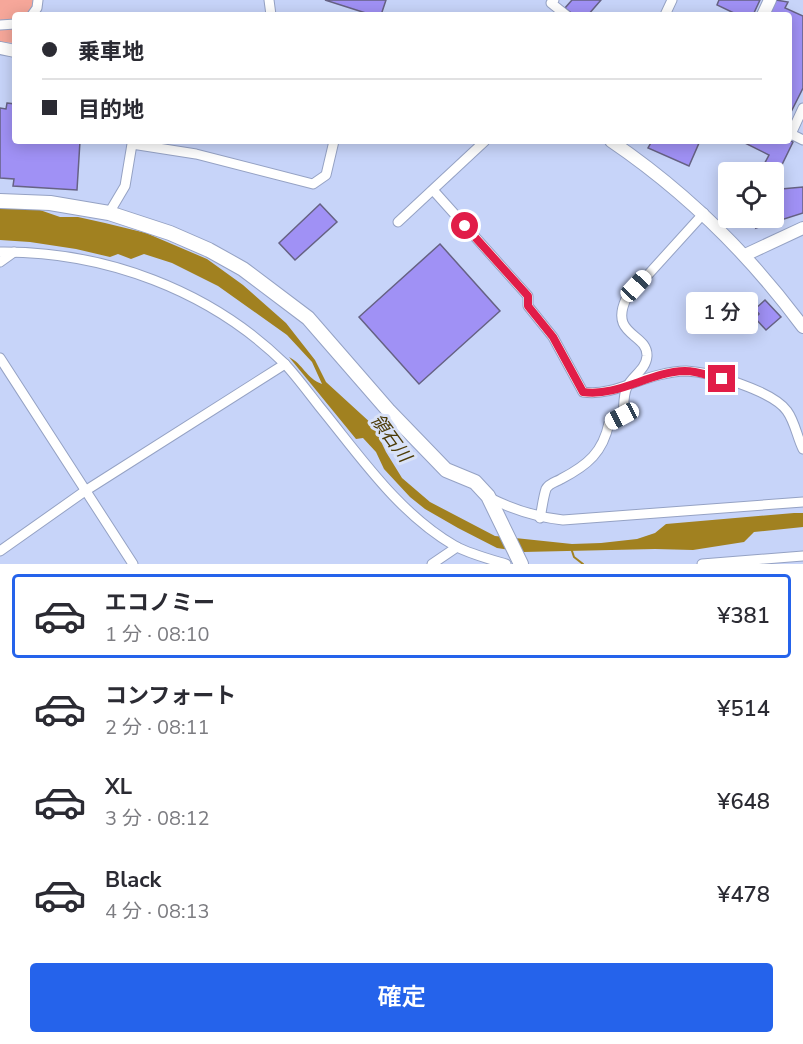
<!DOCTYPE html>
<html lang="ja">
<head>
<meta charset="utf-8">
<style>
	:root { --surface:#fff; --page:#f7f7f7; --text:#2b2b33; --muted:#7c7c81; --line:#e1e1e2; --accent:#2563eb }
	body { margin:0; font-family:"Nunito Sans","Noto Sans JP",sans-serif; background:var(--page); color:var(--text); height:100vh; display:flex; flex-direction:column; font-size:22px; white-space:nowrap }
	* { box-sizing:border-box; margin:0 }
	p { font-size:20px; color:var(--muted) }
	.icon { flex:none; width:33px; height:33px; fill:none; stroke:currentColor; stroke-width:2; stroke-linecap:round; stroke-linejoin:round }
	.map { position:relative; height:564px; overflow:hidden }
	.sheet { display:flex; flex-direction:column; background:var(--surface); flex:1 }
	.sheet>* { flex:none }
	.top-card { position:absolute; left:12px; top:12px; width:780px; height:132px; border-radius:6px; box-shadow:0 3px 15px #0003; display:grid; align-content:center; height:132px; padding:0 30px; background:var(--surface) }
	.controls { position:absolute; left:718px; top:162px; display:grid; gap:12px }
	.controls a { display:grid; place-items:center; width:66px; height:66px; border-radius:6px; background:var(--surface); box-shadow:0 3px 15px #0003; font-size:30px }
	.end { position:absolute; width:27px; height:27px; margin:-14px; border:8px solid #e11d48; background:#fff; box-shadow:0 0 0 3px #fff }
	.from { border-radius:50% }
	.bubble { position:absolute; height:42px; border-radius:6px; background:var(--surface); box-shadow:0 3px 15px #0003; font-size:20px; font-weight:600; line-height:42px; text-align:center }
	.car { position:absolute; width:18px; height:36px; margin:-18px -9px; border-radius:8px; box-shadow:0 0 4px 2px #0007; background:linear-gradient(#fff 24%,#345 0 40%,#fff 0 76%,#345 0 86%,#fff 0) }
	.top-card b { display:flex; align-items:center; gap:21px; height:57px; font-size:22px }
	.top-card b+b { border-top:2px solid var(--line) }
	.top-card i { width:15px; height:15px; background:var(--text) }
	ul { padding:10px 0 0; list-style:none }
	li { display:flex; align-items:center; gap:18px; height:84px; margin:0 12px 9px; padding:0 18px; border:3px solid transparent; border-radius:6px }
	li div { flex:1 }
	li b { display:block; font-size:22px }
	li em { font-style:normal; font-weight:600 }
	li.current { border-color:var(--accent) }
	li>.icon { width:54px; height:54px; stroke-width:1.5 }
	.cta { display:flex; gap:12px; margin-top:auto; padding:12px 30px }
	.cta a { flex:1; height:69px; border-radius:6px; background:var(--accent); color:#fff; font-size:24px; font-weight:600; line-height:69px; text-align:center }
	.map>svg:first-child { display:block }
	.green { fill:#f6a79a }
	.water { fill:#a18120 }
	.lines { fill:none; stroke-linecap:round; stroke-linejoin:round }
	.stream { stroke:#a18120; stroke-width:2 }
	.building { fill:#a091f5; stroke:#666284; stroke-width:1.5 }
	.minor-casing { stroke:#95a2c4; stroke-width:11 }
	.tertiary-casing { stroke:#95a2c4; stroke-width:14 }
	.secondary-casing { stroke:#95a2c4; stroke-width:16 }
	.minor { stroke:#fff; stroke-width:9 }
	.tertiary { stroke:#fff; stroke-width:12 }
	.secondary { stroke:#fff; stroke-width:14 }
	.route { stroke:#e11d48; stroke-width:8 }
	.labels { text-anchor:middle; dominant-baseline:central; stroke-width:6; stroke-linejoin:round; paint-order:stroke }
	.water-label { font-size:18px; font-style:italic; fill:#4c3b06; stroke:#d9e2f8 }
</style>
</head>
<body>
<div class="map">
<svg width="803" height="564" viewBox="0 0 803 564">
	<rect width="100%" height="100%" fill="#c7d4f9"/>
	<!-- green -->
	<path class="green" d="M 0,0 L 39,0 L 41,5 L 38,15 L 15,15 L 15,43 L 0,42 Z"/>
	<!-- water -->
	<path class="water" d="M 0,208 L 37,209 L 60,217 L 78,217 L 105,223 L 146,233 L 207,259 L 243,285 L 286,323 L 315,360 L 326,382 L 373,425 L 386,452 L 402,478 L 430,502 L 495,536 L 572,544 L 601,543 L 637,539 L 655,533 L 666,524 L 794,513 L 803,513 L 803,527 L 754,532 L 744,542 L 693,550 L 655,549 L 523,552 L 497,548 L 458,528 L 425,509 L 410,497 L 384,469 L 376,452 L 363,438 L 356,439 L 289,357 C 303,364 306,378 322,384 L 312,362 L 287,335 L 218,286 L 172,263 L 144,254 L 131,259 L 118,254 L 110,257 L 76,249 L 30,242 L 0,240 Z"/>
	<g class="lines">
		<!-- stream -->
		<path class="stream" d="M 572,551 L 574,557 L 583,564"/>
	</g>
	<!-- building -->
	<g class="building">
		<path d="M 325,0 L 386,0 L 381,15 L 372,15 Z"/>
		<path d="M 572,0 L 601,0 L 588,15 L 574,15 L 565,8 Z"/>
		<path d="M 719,0 L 760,0 L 753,15 L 738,15 L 717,5 Z"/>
		<path d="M 776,0 L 788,2 L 785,8 L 803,16 L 803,88 L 789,116 L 789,15 L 769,15 Z"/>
		<path d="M 7,103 L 15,104 L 15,141 L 80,141 L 77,190 L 13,186 L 14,179 L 0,178 L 0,108 L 6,109 Z"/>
		<path d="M 789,140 L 793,142 L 774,181 L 774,172 L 760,172 L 769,155 L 741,141 Z"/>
		<path d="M 652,141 L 695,141 L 699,143 L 689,166 L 648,148 Z"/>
		<path d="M 774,184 L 781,189 L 803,187 L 803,213 L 756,228 L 760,218 L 774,218 Z"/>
		<path d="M 320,204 L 337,222 L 295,260 L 279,243 Z"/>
		<path d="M 440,244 L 500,311 L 419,384 L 359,317 Z"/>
		<path d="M 765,300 L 781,317 L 766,330 L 755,318 L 759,314 L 755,309 Z"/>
	</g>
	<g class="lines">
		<!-- minor casing -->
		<g class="minor-casing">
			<g id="minor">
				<path d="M 269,0 L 271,15"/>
				<path d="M 554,0 L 551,3 L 566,15"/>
				<path d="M 32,15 L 37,8 L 38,0"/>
				<path d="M 665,15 L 672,0"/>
				<path d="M 0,25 L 15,24"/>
				<path d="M 789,133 L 803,140"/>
				<path d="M 791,134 L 803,108"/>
				<path d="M 433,190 L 528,296 L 528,306 L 553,337 L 583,392 C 610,396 633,381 659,375 C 667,373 677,371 686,371 C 710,372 773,391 787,411 C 795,422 797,437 803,449"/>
				<path d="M 109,213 L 125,186 L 132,144 L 196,154 L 313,184 L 326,175 L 334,141"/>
				<path d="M 398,222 L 485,141"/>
				<path d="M 0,252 C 104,251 210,290 285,364 C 297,377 308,392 319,406 C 360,456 398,513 455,546 C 470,554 489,559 506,564"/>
				<path d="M 0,262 L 14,252"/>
				<path d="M 0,358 L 133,564"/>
				<path d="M 490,498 C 514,510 536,517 563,520 L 803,502"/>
				<path d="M 540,518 C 542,509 543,498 546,489 C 549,483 556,482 561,479 C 588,465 603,452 609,423 L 623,416 C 624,407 623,395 627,387 C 632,376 646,370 647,356 C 648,333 609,336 626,299 L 704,213"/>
				<path d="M 0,551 L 85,491 L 285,364"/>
				<path d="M 432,564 L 457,547"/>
				<path d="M 702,564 L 803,556"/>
			</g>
		</g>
		<!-- tertiary casing -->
		<g class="tertiary-casing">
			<g id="tertiary">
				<path d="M 763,15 L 770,0"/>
				<path d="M 0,48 L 15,51"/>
				<path d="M 611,141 C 686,192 749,254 803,327"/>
				<path d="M 745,255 L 803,228"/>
			</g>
		</g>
		<!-- secondary casing -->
		<g class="secondary-casing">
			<path id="secondary" d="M 0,201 L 50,203 L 109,213 L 170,233 L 209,250 L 243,269 L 308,318 L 388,410 L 446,470 L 475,482 L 488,496 L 521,564"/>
		</g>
		<!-- minor -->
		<use href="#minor" class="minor"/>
		<!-- tertiary -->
		<use href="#tertiary" class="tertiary"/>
		<!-- secondary -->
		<use href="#secondary" class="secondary"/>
	</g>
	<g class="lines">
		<!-- route -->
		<path class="route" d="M 465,226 L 528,296 L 528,306 L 553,337 L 583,392 C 619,397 649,372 685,371 C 697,371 710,376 722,379"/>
	</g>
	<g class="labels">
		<!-- water labels -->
		<g class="water-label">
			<text transform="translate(391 438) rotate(54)">領石川</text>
		</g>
	</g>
</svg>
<div class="controls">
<a><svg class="icon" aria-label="locate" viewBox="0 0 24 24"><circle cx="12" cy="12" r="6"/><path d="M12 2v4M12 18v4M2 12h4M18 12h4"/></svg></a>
</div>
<i class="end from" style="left:465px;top:226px"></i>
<i class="end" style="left:722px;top:379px"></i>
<div class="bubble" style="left:686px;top:292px;width:72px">1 分</div>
<i class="car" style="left:636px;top:286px;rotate:43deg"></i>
<i class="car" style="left:622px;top:416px;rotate:242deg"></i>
<div class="top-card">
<b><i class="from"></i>乗車地</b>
<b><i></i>目的地</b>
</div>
</div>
<section class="sheet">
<ul>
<li class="current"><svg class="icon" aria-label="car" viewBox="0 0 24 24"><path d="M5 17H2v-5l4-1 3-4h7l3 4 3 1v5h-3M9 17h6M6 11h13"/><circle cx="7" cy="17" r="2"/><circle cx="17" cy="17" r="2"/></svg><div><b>エコノミー</b><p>1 分 · 08:10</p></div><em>¥381</em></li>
<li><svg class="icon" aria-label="car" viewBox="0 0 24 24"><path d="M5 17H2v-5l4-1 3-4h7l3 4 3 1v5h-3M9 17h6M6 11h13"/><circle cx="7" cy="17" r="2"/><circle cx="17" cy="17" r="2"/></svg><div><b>コンフォート</b><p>2 分 · 08:11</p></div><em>¥514</em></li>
<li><svg class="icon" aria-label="car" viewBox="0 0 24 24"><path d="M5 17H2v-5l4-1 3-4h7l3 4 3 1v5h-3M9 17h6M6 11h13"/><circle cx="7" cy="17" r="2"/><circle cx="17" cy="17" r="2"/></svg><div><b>XL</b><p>3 分 · 08:12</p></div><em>¥648</em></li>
<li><svg class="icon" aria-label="car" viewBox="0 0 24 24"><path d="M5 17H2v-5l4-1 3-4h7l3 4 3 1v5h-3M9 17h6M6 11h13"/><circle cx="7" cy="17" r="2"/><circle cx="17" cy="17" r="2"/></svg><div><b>Black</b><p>4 分 · 08:13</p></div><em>¥478</em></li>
</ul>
<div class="cta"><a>確定</a></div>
</section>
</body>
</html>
